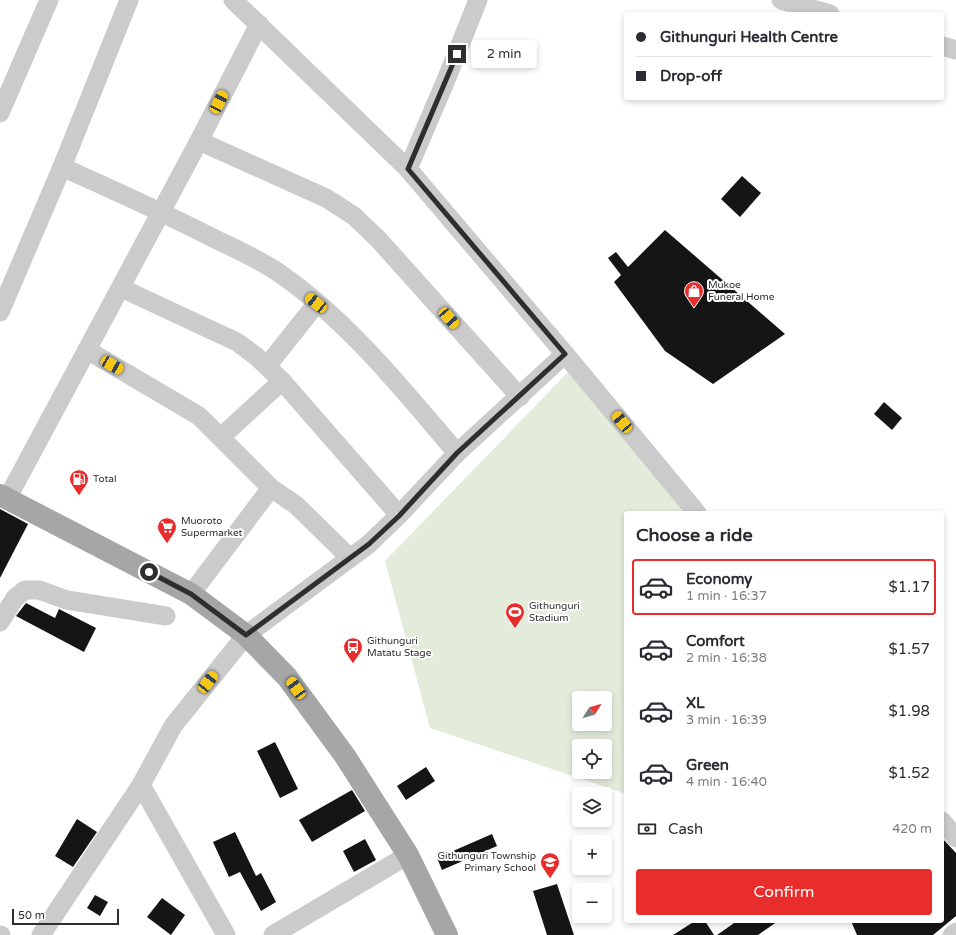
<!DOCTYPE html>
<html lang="en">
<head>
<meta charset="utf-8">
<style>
	:root { --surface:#fff; --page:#f7f7f7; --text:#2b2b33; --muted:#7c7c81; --line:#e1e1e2; --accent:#e82d2c }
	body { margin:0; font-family:"Varela Round",sans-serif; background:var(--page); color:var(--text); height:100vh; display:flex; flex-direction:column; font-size:15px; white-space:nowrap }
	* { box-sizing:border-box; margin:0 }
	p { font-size:13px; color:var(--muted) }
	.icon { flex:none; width:22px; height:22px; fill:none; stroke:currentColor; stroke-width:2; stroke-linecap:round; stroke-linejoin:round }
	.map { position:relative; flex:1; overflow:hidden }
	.details { position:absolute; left:624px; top:511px; width:320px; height:412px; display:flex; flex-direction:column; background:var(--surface); border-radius:4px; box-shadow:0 2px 6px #0003 }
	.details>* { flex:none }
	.banner { position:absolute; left:624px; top:12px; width:320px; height:88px; border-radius:4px; box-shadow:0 2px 6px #0003; display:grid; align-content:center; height:88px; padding:0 12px; background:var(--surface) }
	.needle { width:26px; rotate:53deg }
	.tools { position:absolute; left:572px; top:691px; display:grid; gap:8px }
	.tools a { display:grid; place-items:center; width:40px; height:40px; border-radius:4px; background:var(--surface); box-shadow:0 2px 6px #0003; font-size:20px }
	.scale { position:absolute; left:12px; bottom:10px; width:107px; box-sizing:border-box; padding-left:4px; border:2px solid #2e2e2e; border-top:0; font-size:11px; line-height:14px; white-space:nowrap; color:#2e2e2e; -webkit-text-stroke:3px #fff; paint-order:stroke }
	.end { position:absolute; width:18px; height:18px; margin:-9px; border:5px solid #2e2e2e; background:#fff; box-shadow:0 0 0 2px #fff }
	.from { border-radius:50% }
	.bubble { position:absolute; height:28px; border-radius:4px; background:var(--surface); box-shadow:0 2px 6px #0003; font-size:13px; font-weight:600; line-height:28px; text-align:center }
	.car { position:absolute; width:12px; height:24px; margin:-12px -6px; border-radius:5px; box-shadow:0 0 3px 1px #0007; background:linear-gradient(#f5c518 24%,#345 0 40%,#f5c518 0 76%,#345 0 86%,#f5c518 0) }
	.banner b { display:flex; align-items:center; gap:14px; height:38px; font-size:15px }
	.banner b+b { border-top:1px solid var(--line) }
	.banner i { width:10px; height:10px; background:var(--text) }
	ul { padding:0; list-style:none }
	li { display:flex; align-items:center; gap:12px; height:56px; margin:0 8px 6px; padding:0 4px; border:2px solid transparent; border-radius:4px }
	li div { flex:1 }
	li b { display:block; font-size:15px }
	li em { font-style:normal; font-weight:600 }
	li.selected { border-color:var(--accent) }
	li>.icon { width:36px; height:36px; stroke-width:1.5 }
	h2 { padding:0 12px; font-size:18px; line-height:48px }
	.pay { display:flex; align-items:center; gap:10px; height:44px; padding:0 12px; font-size:15px }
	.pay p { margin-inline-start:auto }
	.cta { display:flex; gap:8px; margin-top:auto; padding:8px 12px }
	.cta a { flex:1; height:46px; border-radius:4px; background:var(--accent); color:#fff; font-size:16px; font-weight:600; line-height:46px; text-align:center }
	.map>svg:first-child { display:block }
	.green { fill:#e3ecdb; fill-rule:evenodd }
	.building { fill:#151515 }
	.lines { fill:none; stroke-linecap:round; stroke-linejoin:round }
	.minor { stroke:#cbcbcb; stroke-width:19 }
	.major { stroke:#a6a6a6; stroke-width:22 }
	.route { stroke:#2e2e2e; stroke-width:5 }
	.labels { text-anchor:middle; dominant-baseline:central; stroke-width:4; stroke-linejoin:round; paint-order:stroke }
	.poi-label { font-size:10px; fill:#2e2e2e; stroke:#fff; text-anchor:start }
</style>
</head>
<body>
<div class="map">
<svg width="956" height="935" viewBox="0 0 956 935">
	<rect width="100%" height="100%" fill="#fff"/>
	<!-- green -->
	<path class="green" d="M 569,371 L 688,513 L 626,513 L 626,794 L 430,728 L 385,561 ZM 579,698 L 605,698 L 605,724 L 579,724 ZM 579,746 L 605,746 L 605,772 L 579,772 Z"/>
	<!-- building -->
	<g class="building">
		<path d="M 742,176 L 761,193 L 740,217 L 721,199 Z"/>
		<path d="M 665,230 L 785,334 L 713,384 L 665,351 L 614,282 L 621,275 L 608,258 L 616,252 L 628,267 Z"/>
		<path d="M 884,402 L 902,418 L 892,430 L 874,414 Z"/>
		<path d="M 0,509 L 28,524 L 0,578 Z"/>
		<path d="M 26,603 L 55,618 L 59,609 L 96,628 L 84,652 L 16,616 Z"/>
		<path d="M 275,742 L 298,789 L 280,798 L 257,751 Z"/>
		<path d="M 426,767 L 435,781 L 406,800 L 397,786 Z"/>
		<path d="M 352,790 L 365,811 L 312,842 L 299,820 Z"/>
		<path d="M 77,819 L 97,832 L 73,867 L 55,856 Z"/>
		<path d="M 235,832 L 256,876 L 261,873 L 276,902 L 261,911 L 240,872 L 229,877 L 213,842 Z"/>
		<path d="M 492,834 L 497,846 L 442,870 L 437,858 Z"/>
		<path d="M 942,838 L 956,853 L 956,916 L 933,935 L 857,935 L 851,921 L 942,921 Z"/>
		<path d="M 365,839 L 376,860 L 354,872 L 343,851 Z"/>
		<path d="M 557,884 L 574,935 L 547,935 L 533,891 Z"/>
		<path d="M 95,895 L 108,902 L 100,916 L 87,908 Z"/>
		<path d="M 162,898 L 185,915 L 171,935 L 147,917 Z"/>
		<path d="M 695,921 L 705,921 L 714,935 L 673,935 Z"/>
		<path d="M 737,921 L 778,921 L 758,935 L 717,935 Z"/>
	</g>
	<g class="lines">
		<!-- minor -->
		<g class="minor">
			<path d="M 233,0 L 408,169 L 565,354 L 697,513"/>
			<path d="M 781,0 L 830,14"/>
			<path d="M 942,46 L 956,50"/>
			<path d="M 0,113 L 49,0"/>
			<path d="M 199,141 L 326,198 L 354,216 L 378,239 L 520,397"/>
			<path d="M 62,167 C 113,190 163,212 213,238 C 236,249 261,260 282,275 C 351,324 403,390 457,453"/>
			<path d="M 408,169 L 446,80 L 478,0"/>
			<path d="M 121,288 L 237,342 L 257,357 L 282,381 L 399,515"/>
			<path d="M 0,312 L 62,167 L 129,0"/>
			<path d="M 87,350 L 199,416 L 271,488 L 296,505 L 350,558"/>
			<path d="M 267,366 L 317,303"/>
			<path d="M 221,437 L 282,381"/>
			<path d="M 7,499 L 199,141 L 259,24"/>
			<path d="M 191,594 L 271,488"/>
			<path d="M 0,622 L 15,598 L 25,590 L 39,590 L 67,600 L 166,616"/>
			<path d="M 141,785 L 226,935"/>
			<path d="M 942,821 L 956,838"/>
			<path d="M 0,935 L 1,935"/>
			<path d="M 41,935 L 141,785 L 173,726 L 246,635 L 369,544 L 399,515 L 457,453 L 565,354"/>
			<path d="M 273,935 L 408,855"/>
			<path d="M 952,935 L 956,932"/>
		</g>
		<!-- major -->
		<path class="major" d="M 0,495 L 191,594 L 246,635 L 287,677 L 345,756 L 408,855 L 447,935"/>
	</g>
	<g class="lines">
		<!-- route -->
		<path class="route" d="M 149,572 L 191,594 L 246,635 L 369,544 L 399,516 L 457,453 L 565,354 L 408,169 L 457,54"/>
	</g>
	<!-- icons -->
	<defs>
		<g id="shop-pin" transform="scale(1)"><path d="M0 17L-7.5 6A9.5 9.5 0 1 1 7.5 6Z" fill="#e82d2c" stroke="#fff"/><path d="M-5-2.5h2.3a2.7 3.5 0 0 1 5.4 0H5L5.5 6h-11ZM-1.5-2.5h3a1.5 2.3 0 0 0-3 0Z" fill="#fff"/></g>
		<g id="fuel-pin" transform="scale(1)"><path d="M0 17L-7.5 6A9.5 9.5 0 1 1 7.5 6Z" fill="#e82d2c" stroke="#fff"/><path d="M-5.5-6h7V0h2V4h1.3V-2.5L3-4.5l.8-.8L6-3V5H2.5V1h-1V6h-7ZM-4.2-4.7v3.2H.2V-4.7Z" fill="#fff"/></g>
		<g id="supermarket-pin" transform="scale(1)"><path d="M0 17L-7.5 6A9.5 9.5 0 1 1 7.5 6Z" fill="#e82d2c" stroke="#fff"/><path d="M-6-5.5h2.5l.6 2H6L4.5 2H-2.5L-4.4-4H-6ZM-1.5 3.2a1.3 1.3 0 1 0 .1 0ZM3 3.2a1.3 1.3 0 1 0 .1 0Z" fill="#fff"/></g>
		<g id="stadium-pin" transform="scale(1)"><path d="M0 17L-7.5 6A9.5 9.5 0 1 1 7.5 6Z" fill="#e82d2c" stroke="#fff"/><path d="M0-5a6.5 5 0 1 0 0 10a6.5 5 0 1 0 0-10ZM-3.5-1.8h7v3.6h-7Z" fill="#fff"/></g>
		<g id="bus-pin" transform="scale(1)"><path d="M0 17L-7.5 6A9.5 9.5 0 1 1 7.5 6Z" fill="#e82d2c" stroke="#fff"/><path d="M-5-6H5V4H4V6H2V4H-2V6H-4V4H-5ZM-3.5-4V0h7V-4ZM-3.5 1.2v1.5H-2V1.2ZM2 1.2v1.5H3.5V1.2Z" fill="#fff"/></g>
		<g id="school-pin" transform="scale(1)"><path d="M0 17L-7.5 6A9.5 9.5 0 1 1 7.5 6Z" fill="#e82d2c" stroke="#fff"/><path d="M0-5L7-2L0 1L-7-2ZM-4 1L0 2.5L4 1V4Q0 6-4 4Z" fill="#fff"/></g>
	</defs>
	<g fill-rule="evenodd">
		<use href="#shop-pin" x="694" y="291"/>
		<use href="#fuel-pin" x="79" y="479"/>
		<use href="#supermarket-pin" x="167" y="527"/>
		<use href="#stadium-pin" x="515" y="612"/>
		<use href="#bus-pin" x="353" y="647"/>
		<use href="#school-pin" x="550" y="862"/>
	</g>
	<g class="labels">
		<!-- poi labels -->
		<g class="poi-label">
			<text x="708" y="285">Mukoe<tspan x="708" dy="12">Funeral Home</tspan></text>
			<text x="93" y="479">Total</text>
			<text x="181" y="521">Muoroto<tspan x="181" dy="12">Supermarket</tspan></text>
			<text x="529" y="606">Githunguri<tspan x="529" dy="12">Stadium</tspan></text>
			<text x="367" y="641">Githunguri<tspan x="367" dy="12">Matatu Stage</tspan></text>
			<text x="536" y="856" text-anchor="end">Githunguri Township<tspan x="536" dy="12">Primary School</tspan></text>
		</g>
	</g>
</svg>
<div class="tools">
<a><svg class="needle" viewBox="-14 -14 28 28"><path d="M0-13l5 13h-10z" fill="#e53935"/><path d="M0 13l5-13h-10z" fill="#7c7c81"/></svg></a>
<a><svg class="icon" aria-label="locate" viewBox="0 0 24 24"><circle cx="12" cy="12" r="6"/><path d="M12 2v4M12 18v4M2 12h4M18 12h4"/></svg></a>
<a><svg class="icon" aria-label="layers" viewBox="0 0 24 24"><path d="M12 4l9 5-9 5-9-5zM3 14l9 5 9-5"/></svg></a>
<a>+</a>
<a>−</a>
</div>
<div class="scale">50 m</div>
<i class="end from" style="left:149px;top:572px"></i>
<i class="end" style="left:457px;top:54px"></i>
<div class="bubble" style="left:471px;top:40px;width:66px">2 min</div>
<i class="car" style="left:219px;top:102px;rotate:27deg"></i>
<i class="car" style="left:316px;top:303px;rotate:308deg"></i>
<i class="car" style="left:449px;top:318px;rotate:138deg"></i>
<i class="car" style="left:112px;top:365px;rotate:120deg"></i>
<i class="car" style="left:622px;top:422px;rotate:320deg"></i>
<i class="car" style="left:208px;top:682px;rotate:38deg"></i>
<i class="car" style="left:296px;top:688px;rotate:324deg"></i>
<div class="banner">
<b><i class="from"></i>Githunguri Health Centre</b>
<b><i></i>Drop-off</b>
</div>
<section class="details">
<h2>Choose a ride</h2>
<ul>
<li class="selected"><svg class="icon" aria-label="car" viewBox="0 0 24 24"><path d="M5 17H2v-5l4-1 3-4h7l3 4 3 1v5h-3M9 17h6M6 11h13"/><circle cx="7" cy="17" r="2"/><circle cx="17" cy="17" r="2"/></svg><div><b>Economy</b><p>1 min · 16:37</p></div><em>$1.17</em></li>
<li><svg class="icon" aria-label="car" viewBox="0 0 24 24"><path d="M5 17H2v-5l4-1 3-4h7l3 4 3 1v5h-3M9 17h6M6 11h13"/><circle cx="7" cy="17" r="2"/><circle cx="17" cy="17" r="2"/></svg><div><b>Comfort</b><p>2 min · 16:38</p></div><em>$1.57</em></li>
<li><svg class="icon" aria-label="car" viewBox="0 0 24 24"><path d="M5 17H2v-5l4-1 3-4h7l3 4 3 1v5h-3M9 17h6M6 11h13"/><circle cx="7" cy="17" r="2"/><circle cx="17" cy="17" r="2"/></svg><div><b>XL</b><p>3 min · 16:39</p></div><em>$1.98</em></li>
<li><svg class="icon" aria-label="car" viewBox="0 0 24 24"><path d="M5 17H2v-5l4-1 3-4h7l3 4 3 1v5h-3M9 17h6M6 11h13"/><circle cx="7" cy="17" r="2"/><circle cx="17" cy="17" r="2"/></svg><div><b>Green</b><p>4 min · 16:40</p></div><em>$1.52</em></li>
</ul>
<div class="pay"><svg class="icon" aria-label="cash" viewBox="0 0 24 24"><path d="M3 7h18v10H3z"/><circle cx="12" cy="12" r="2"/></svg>Cash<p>420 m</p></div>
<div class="cta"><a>Confirm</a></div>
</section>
</div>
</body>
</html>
